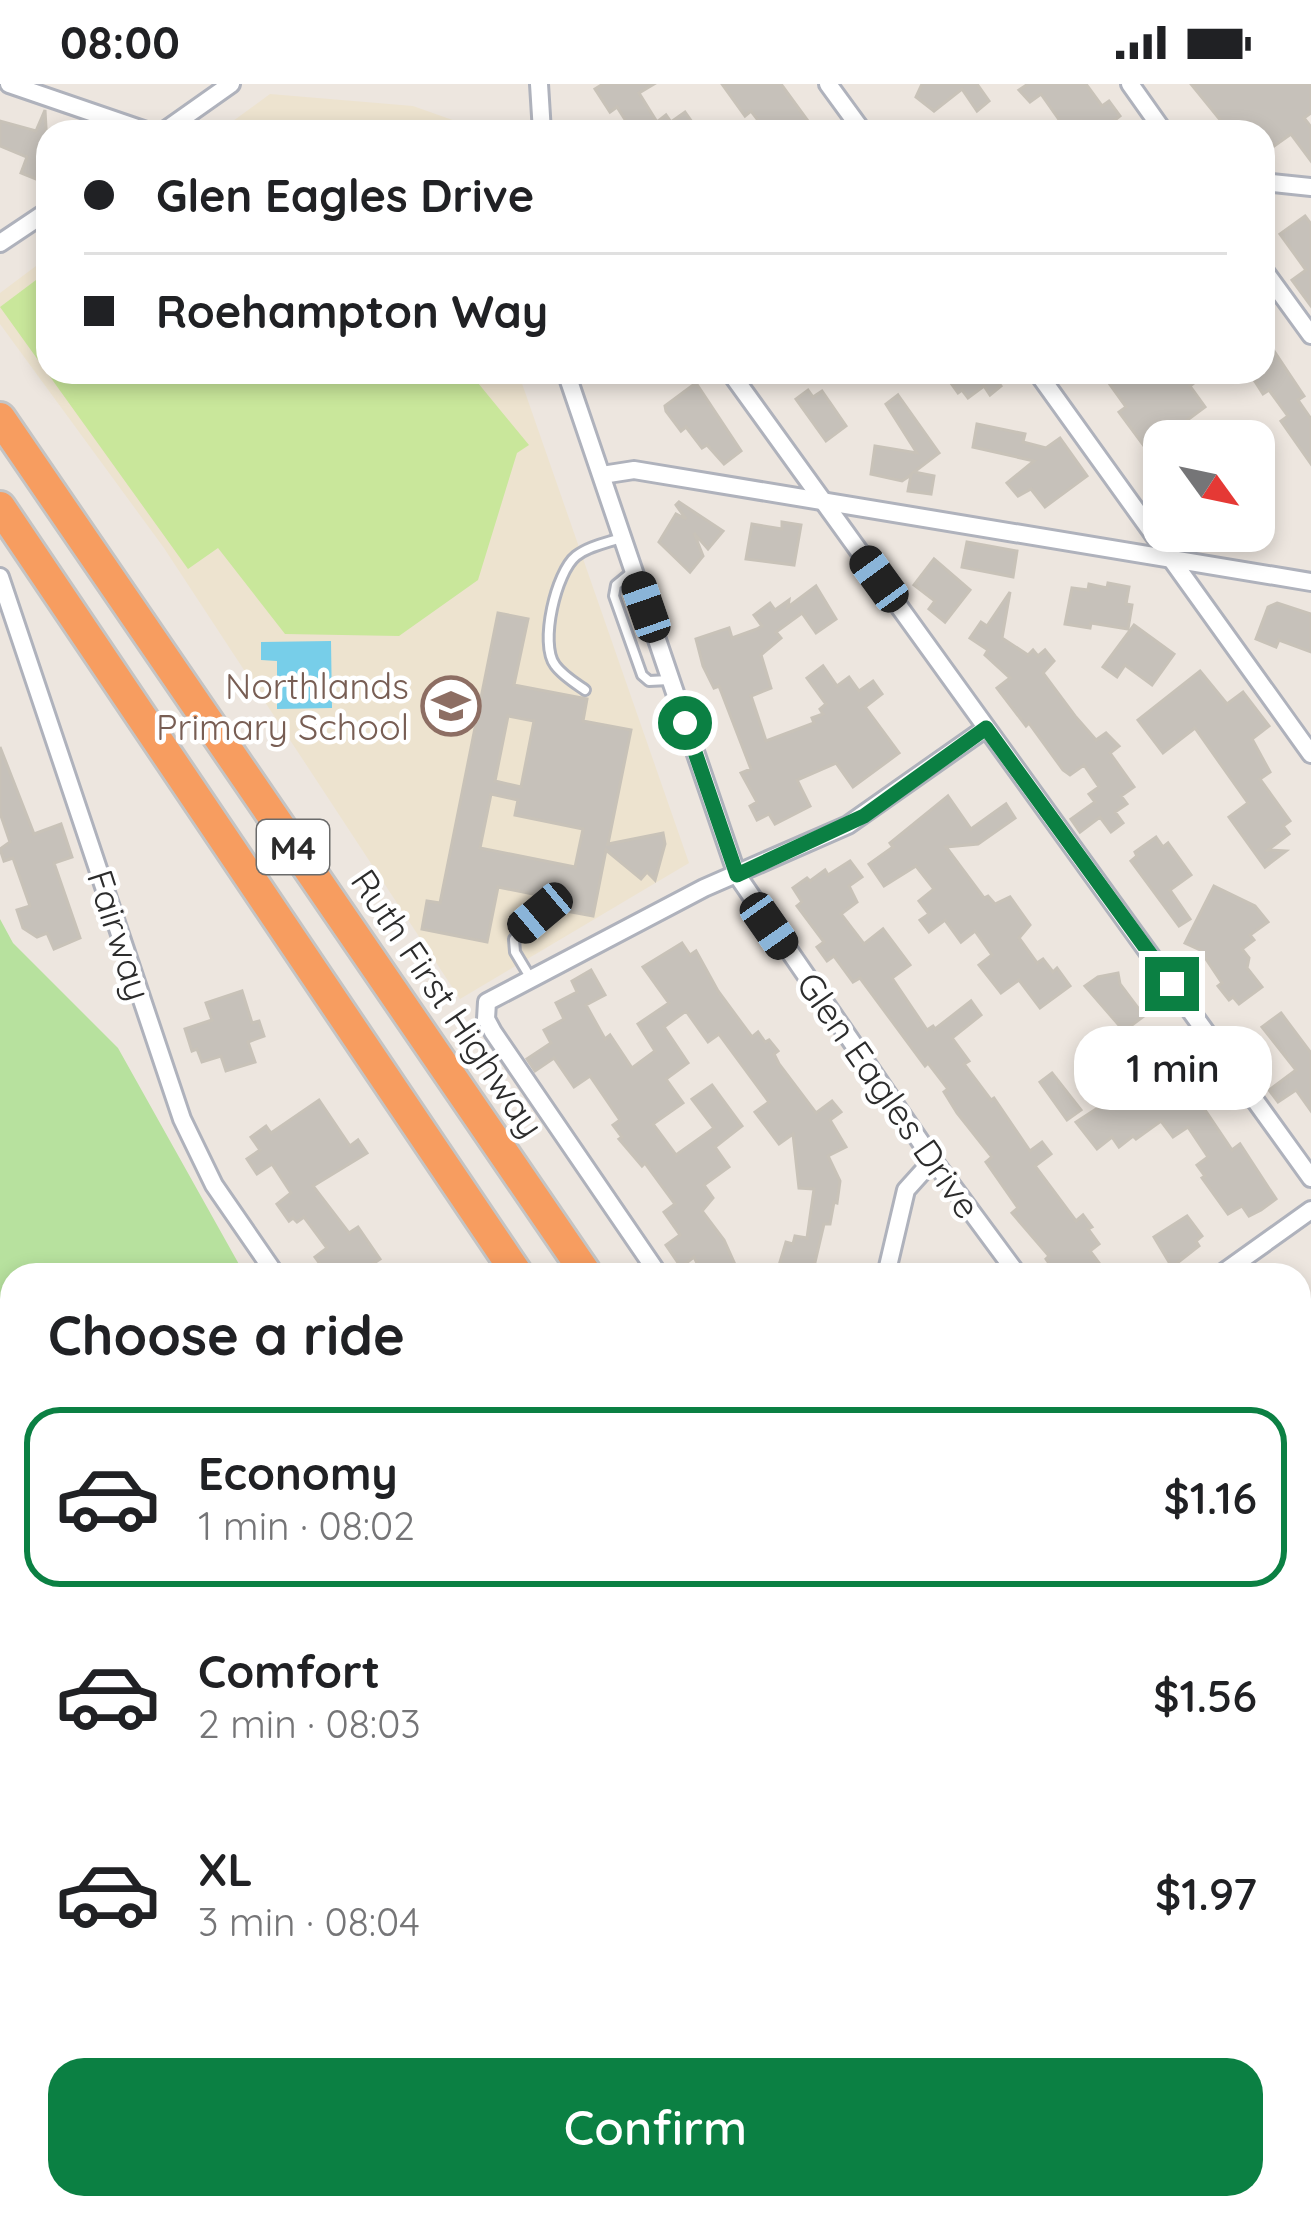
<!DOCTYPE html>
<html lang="en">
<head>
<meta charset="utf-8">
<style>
	:root { --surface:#fff; --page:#f6f6f6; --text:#202124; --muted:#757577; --line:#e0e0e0; --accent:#0b8043 }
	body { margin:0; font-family:Quicksand,sans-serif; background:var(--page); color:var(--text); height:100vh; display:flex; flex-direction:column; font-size:45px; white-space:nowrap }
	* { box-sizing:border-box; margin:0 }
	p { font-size:39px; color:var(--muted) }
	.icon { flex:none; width:66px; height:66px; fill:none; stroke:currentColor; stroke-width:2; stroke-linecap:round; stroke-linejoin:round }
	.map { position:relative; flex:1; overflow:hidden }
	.sheet { position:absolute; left:0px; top:1179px; width:1311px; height:957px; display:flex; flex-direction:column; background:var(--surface); border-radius:36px 36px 0 0; box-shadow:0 6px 18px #0003 }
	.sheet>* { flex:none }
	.banner { position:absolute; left:36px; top:36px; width:1239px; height:264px; border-radius:36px; box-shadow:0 6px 18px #0003; display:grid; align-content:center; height:264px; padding:0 48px; background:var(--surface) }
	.needle { width:78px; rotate:123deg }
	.buttons { position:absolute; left:1143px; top:336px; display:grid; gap:24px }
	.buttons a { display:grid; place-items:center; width:132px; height:132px; border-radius:24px; background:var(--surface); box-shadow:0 6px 18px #0003; font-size:60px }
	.end { position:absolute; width:54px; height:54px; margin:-27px; border:15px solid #0b8043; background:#fff; box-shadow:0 0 0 6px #fff }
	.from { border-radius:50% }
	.bubble { position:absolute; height:84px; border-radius:36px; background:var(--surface); box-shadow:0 6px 18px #0003; font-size:39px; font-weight:600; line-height:84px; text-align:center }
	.car { position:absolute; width:36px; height:72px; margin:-36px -18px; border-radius:15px; box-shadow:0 0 9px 3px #0007; background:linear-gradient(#222 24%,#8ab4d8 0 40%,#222 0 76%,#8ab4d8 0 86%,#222 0) }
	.banner b { display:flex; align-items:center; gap:42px; height:114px; font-size:45px }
	.banner b+b { border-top:3px solid var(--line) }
	.banner i { width:30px; height:30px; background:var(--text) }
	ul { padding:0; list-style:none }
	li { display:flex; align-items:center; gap:36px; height:180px; margin:0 24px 18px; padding:0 24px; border:6px solid transparent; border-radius:36px }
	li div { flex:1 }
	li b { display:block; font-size:45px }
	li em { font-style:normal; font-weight:600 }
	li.selected { border-color:var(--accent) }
	li>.icon { width:108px; height:108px; stroke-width:1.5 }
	h2 { padding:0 48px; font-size:54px; line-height:144px }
	.action { display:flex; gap:24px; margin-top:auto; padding:24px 48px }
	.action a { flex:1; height:138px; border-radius:36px; background:var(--accent); color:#fff; font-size:48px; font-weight:600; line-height:138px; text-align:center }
	.status { display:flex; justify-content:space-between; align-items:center; height:84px; padding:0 60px; background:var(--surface); direction:ltr }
	.status svg { height:33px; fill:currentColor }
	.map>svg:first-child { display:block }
	.education { fill:#ede3cf }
	.green { fill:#b7e19e }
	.pitch { fill:#c9e79b }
	.water { fill:#77cee9 }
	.building { fill:#c6c1ba; stroke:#c8c2b8; stroke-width:3; fill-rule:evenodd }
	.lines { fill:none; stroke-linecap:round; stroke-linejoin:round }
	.lane-casing { stroke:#afb2bc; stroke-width:14 }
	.street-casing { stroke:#afb2bc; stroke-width:22 }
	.highway-casing { stroke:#c4c4c4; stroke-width:36 }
	.path { stroke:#c4c4c4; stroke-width:3; stroke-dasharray:9 6; stroke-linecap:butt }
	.lane { stroke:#fff; stroke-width:8 }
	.street { stroke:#fff; stroke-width:16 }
	.highway { stroke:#f79d60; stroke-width:30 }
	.route { stroke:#0b8043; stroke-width:15 }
	.labels { text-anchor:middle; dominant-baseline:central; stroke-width:9; stroke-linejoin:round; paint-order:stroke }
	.shield { fill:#fff; stroke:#6b6b6b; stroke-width:3 }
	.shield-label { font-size:33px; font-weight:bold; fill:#2c2c2c }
	.education-label { font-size:36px; fill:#785e54; stroke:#fff; text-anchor:end }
	.street-label { font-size:36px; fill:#2c2c2c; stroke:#fff }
</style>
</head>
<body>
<div class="status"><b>08:00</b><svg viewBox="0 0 49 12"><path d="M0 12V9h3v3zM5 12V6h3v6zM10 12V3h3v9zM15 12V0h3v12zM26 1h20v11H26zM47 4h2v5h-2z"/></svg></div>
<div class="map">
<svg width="1311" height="2135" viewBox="0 0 1311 2135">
	<rect width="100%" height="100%" fill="#ede6df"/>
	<!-- education -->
	<g class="education">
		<path d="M 270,10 L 413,22 L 461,39 L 463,48 L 218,48 Z"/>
		<path d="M 48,173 L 48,288 L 518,288 L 689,779 L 460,915 L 164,464 L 0,240 L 0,209 Z"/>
	</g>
	<!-- green -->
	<g class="green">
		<path d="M 0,835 L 13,859 L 118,964 L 245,1191 L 12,1191 L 12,2124 L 699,2124 L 706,2135 L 0,2135 Z"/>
		<path d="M 968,2124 L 1147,2124 L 1154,2135 L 976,2135 Z"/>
	</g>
	<!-- pitch -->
	<path class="pitch" d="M 48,187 L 48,288 L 469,288 L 529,361 L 517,369 L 478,496 L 399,552 L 285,550 L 218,464 L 188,485 L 0,223 Z"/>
	<!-- water -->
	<path class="water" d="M 331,557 L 332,624 L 277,625 L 277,577 L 261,576 L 261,558 Z"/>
	<!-- building -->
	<g class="building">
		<path d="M 603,0 L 654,0 L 639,9 L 657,38 L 666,31 L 671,38 L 685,28 L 699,48 L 633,48 L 617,23 L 610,28 L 595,5 Z"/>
		<path d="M 722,0 L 781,0 L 816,48 L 767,48 L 751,27 L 745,32 Z"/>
		<path d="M 922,0 L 977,0 L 989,17 L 977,27 L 962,5 L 934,27 L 916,13 Z"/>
		<path d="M 1028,0 L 1086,0 L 1102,22 L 1109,17 L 1120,32 L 1100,48 L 1094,40 L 1087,45 L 1081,37 L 1067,47 L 1041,10 L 1030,18 L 1019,6 Z"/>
		<path d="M 1191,0 L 1311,0 L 1311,29 L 1304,34 L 1311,43 L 1311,77 L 1291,50 L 1263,70 L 1263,48 L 1230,48 Z"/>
		<path d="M 45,26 L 48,79 L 41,97 L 21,89 L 27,73 L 0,62 L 0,37 L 36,47 Z"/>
		<path d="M 1305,132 L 1311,140 L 1311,222 L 1292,196 L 1306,186 L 1280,150 Z"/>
		<path d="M 1272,264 L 1304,312 L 1298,316 L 1311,335 L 1311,380 L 1281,337 L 1288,332 L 1269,306 L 1263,310 L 1249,288 L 1263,288 L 1263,270 Z"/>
		<path d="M 943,288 L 1004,288 L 995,294 L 1001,302 L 990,311 L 984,302 L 968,314 L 962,306 L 958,309 Z"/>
		<path d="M 1101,288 L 1208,288 L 1190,302 L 1205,323 L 1186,337 L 1200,357 L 1159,357 L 1147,366 L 1119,328 L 1126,323 Z"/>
		<path d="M 696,299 L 741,367 L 724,380 L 707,361 L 702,364 L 686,343 L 681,347 L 666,327 L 665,322 Z"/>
		<path d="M 808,306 L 813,313 L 822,307 L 846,342 L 826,357 L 796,315 Z"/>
		<path d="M 898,311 L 939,369 L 914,388 L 934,392 L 931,410 L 908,407 L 911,391 L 902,397 L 871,390 L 875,362 L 917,369 L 886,320 Z"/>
		<path d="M 977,340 L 1025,350 L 1023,358 L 1046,364 L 1060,354 L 1087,392 L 1045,423 L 1031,405 L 1018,412 L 1007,399 L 1034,377 L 973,363 Z"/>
		<path d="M 679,418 L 723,447 L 708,465 L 694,449 L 703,472 L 690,488 L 659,458 L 676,430 L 686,435 L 676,421 Z"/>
		<path d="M 782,438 L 801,441 L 794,481 L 746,475 L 752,440 L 782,445 Z"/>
		<path d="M 967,458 L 1017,467 L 1013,493 L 962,483 Z"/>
		<path d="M 934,475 L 970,506 L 945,538 L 929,525 L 935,517 L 914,501 Z"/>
		<path d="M 1108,499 L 1129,503 L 1126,520 L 1132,521 L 1128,545 L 1091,539 L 1090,544 L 1065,540 L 1072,504 L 1088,506 L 1089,500 L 1107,504 Z"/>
		<path d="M 816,502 L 836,535 L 816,549 L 802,529 L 776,548 L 781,554 L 761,571 L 771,604 L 751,612 L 766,657 L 814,639 L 812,634 L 823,630 L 820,625 L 826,620 L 807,594 L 823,582 L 837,602 L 849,593 L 859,607 L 873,597 L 882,610 L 865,623 L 899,669 L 853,703 L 836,679 L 797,696 L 810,722 L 775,740 L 769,730 L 757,736 L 750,722 L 757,718 L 741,689 L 751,685 L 719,602 L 714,604 L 703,582 L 696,555 L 729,544 L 732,554 L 757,545 L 762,542 L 754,531 L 770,519 L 775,526 L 789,516 L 788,523 Z"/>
		<path d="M 1010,508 L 1002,554 L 1028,571 L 1033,566 L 1038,572 L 1045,566 L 1054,577 L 1043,589 L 1075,632 L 1096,656 L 1106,649 L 1119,662 L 1110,669 L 1134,703 L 1121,712 L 1127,720 L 1115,728 L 1123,739 L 1111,748 L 1100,733 L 1080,748 L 1071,735 L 1095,718 L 1089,710 L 1099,703 L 1084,681 L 1070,691 L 1063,686 L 1029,639 L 1026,642 L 997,604 L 1010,594 L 985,571 L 988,566 L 970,554 L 981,538 L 987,542 Z"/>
		<path d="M 1277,519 L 1311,530 L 1311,568 L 1279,556 L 1276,563 L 1256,555 L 1268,523 Z"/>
		<path d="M 498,529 L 528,535 L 514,601 L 587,615 L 583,637 L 631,646 L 608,760 L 663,749 L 665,760 L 655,796 L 647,788 L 641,795 L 606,766 L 593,832 L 566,827 L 568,817 L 498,803 L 487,858 L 422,845 L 427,817 L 440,819 ZM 508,632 L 534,637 L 521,703 L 495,697 ZM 491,710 L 518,716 L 515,731 L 583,745 L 575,783 L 480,764 Z"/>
		<path d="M 1134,541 L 1174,570 L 1152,601 L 1125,581 L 1117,593 L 1103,583 Z"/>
		<path d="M 1200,587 L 1227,620 L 1243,608 L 1269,642 L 1252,655 L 1270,688 L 1260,695 L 1290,737 L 1283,742 L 1289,750 L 1268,766 L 1286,767 L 1265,783 L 1229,733 L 1248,719 L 1195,644 L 1163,669 L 1138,636 Z"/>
		<path d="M 0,663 L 34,750 L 61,740 L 72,773 L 54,779 L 80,854 L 54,865 L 47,849 L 37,853 L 23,844 L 17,826 L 30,822 L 13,774 L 4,777 L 0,765 L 10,758 L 0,729 Z"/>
		<path d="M 948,712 L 971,745 L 1006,720 L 1015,734 L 978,760 L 946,763 L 984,814 L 988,812 L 995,820 L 1010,813 L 1030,841 L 1019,854 L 1037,879 L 1043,875 L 1053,888 L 1057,884 L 1070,902 L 1040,924 L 1019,896 L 1001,909 L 979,881 L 992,871 L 975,847 L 961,858 L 945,836 L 929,848 L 920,836 L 929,830 L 919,817 L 934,805 L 916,782 L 884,802 L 869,780 L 893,763 L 890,759 Z"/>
		<path d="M 1156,753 L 1163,763 L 1168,759 L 1191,791 L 1170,806 L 1190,835 L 1179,842 L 1131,777 L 1137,772 L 1135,768 Z"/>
		<path d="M 850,777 L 862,793 L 849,802 L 857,818 L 841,830 L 864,860 L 883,845 L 910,881 L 892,894 L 927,946 L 933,942 L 935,945 L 971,917 L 981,931 L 952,954 L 969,977 L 964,980 L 991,1016 L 994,1014 L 1030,1067 L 1042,1058 L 1051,1070 L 1035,1082 L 1076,1137 L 1083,1131 L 1092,1143 L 1088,1145 L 1099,1160 L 1090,1167 L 1108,1191 L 1057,1191 L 1046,1175 L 1049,1172 L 1012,1129 L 1018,1124 L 986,1078 L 992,1073 L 957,1029 L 944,1008 L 948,1005 L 928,979 L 925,982 L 860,894 L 853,898 L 834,872 L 827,877 L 817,863 L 824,858 L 797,822 L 802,818 L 793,804 L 807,794 L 810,797 L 825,786 L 828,791 Z"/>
		<path d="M 1214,802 L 1255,822 L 1268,838 L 1250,851 L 1254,856 L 1242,865 L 1249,874 L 1247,884 L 1262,903 L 1239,920 L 1233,913 L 1229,916 L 1218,902 L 1222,899 L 1200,866 L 1185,859 Z"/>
		<path d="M 682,859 L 690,871 L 696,867 L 718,907 L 752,953 L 758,948 L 765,958 L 769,956 L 778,967 L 774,970 L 779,980 L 816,1029 L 832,1017 L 841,1028 L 830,1036 L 846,1063 L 828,1072 L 840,1097 L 837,1119 L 834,1118 L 830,1140 L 824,1140 L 812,1191 L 777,1188 L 786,1158 L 793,1160 L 795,1152 L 807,1154 L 814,1105 L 799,1104 L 793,1050 L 779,1060 L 755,1028 L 769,1018 L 719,950 L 708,958 L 686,927 L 664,943 L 688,979 L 666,995 L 683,1019 L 653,1040 L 676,1071 L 714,1044 L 692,1015 L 712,1001 L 742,1042 L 715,1063 L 729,1083 L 704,1101 L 713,1114 L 702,1127 L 724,1156 L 737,1185 L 723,1191 L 703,1191 L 694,1173 L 681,1183 L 666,1161 L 680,1151 L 664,1128 L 675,1120 L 645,1079 L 642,1082 L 619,1055 L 622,1053 L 613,1041 L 620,1036 L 590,992 L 574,1003 L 554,974 L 535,987 L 527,975 L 551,959 L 544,946 L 564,935 L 556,919 L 577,908 L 572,897 L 591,886 L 605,911 L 586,921 L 605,955 L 610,951 L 632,984 L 655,967 L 638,940 L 669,919 L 643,883 Z"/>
		<path d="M 1118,889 L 1120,900 L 1144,932 L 1124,947 L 1085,902 L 1098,893 Z"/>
		<path d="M 242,907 L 252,939 L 259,937 L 264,952 L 248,958 L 255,978 L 226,987 L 221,972 L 202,978 L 197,965 L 192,967 L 185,945 L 212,936 L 206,919 Z"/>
		<path d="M 1281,929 L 1311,969 L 1311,1027 L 1296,1006 L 1278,1018 L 1269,1006 L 1296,986 L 1262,943 Z"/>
		<path d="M 1162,962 L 1232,1066 L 1240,1060 L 1276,1115 L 1261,1126 L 1249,1132 L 1242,1122 L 1228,1130 L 1202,1094 L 1205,1092 L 1197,1081 L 1208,1073 L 1188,1043 L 1173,1053 L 1161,1037 L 1136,1055 L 1133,1052 L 1119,1063 L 1112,1053 L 1097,1065 L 1076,1038 L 1133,1001 L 1127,989 Z"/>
		<path d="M 1052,989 L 1081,1026 L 1067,1036 L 1040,998 Z"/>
		<path d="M 319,1016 L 350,1062 L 358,1056 L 367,1069 L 313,1102 L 349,1149 L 358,1143 L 380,1175 L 356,1191 L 328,1191 L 315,1173 L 327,1164 L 304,1133 L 297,1138 L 293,1134 L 289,1137 L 277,1120 L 291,1109 L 272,1080 L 257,1090 L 247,1075 L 260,1066 L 251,1053 L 266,1042 L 271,1049 Z"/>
		<path d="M 1187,1132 L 1202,1152 L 1196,1157 L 1199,1162 L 1172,1183 L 1154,1153 Z"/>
	</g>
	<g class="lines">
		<!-- lane casing -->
		<g class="lane-casing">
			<g id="lane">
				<path d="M 633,487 L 616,501 L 614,512 L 642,591 L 649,597 L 669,596"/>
				<path d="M 585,606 C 575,599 562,591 555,581 C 539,560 556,488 576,472 C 589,462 606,459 621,454"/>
				<path d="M 530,893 L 515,868 L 514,855 L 540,829"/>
				<path d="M 762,2135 L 770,2124"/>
			</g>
		</g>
		<!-- street casing -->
		<g class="street-casing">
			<g id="street">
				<path d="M 9,0 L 149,48"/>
				<path d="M 539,0 L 542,48"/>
				<path d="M 828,0 L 863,48"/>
				<path d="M 1130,0 L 1164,48"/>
				<path d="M 163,48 L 231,0"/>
				<path d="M 1263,98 L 1311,103"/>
				<path d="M 0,159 L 48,127"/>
				<path d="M 1263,185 L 1311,251"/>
				<path d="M 566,288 L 737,791 L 933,1076 L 1018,1191"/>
				<path d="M 730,288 L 1311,1094"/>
				<path d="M 1037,288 L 1311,670"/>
				<path d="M 602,391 L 634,386 L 1311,498"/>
				<path d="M 0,493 L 182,1035 L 214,1101 L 276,1191"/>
				<path d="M 659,1191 L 493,948 L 486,935 L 487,918 L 704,804 L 848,741 L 986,644"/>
				<path d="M 886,1191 L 906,1106 L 933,1076"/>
				<path d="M 1220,1191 L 1311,1126"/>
				<path d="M 1299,1582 L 1311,1598"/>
				<path d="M 1299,1904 L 1311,1914"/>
				<path d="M 1299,1956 L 1311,1945"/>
				<path d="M 946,2124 L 953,2135"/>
			</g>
		</g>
		<!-- highway casing -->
		<g class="highway-casing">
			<g id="highway">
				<path d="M 0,334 L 587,1191"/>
				<path d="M 0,423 L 518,1191"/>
				<path d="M 1167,2124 L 1175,2135"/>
				<path d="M 1226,2124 L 1233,2135"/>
			</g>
		</g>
		<!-- path -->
		<path class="path" d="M 1299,2033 L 1311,2026"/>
		<!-- lane -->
		<use href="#lane" class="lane"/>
		<!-- street -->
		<use href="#street" class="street"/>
		<!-- highway -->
		<use href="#highway" class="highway"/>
	</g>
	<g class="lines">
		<!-- route -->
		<path class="route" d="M 685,639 L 737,791 L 864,732 L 986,644 L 1172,900"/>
	</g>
	<!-- icons -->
	<defs>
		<g id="school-ring" transform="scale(3)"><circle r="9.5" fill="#fff" stroke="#8d6e63" stroke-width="1.5"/><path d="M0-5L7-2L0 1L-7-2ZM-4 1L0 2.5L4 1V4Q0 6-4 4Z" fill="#8d6e63"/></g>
	</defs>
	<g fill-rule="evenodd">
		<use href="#school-ring" x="451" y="622"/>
	</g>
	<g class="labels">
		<!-- shield labels -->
		<rect class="shield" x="257" y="736" width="72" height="54" rx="9"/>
		<g class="shield-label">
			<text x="293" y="763">M4</text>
		</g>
		<!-- education labels -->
		<g class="education-label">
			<text x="409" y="601">Northlands<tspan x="409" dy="41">Primary School</tspan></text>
		</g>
		<!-- street labels -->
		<g class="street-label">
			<text transform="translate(120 851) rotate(72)">Fairway</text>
			<text transform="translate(448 919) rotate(56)">Ruth First Highway</text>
			<text transform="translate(889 1011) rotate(55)">Glen Eagles Drive</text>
		</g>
	</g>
</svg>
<div class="buttons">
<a><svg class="needle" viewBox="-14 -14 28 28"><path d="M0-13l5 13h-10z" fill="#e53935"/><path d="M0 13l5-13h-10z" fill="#757577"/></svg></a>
</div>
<i class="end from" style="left:685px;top:639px"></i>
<i class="end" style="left:1172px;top:900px"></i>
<div class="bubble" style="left:1074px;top:942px;width:198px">1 min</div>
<i class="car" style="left:879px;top:495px;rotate:324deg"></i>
<i class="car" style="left:646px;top:523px;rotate:341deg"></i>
<i class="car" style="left:540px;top:829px;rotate:230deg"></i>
<i class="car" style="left:769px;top:842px;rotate:145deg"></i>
<div class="banner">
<b><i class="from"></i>Glen Eagles Drive</b>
<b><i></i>Roehampton Way</b>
</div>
<section class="sheet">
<h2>Choose a ride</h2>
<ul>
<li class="selected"><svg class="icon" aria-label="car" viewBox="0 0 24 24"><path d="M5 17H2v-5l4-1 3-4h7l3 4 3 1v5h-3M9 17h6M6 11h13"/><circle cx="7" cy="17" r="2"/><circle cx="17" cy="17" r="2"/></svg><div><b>Economy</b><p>1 min · 08:02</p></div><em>$1.16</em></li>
<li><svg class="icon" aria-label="car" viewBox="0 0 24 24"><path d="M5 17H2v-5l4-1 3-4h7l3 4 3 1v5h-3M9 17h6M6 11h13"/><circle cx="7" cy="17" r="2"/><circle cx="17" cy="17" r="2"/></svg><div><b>Comfort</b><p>2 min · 08:03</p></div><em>$1.56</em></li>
<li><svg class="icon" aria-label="car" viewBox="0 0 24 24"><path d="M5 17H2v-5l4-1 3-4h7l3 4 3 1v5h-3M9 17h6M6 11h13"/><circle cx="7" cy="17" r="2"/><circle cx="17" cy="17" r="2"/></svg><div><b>XL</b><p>3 min · 08:04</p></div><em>$1.97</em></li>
</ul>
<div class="action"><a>Confirm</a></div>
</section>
</div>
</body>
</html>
